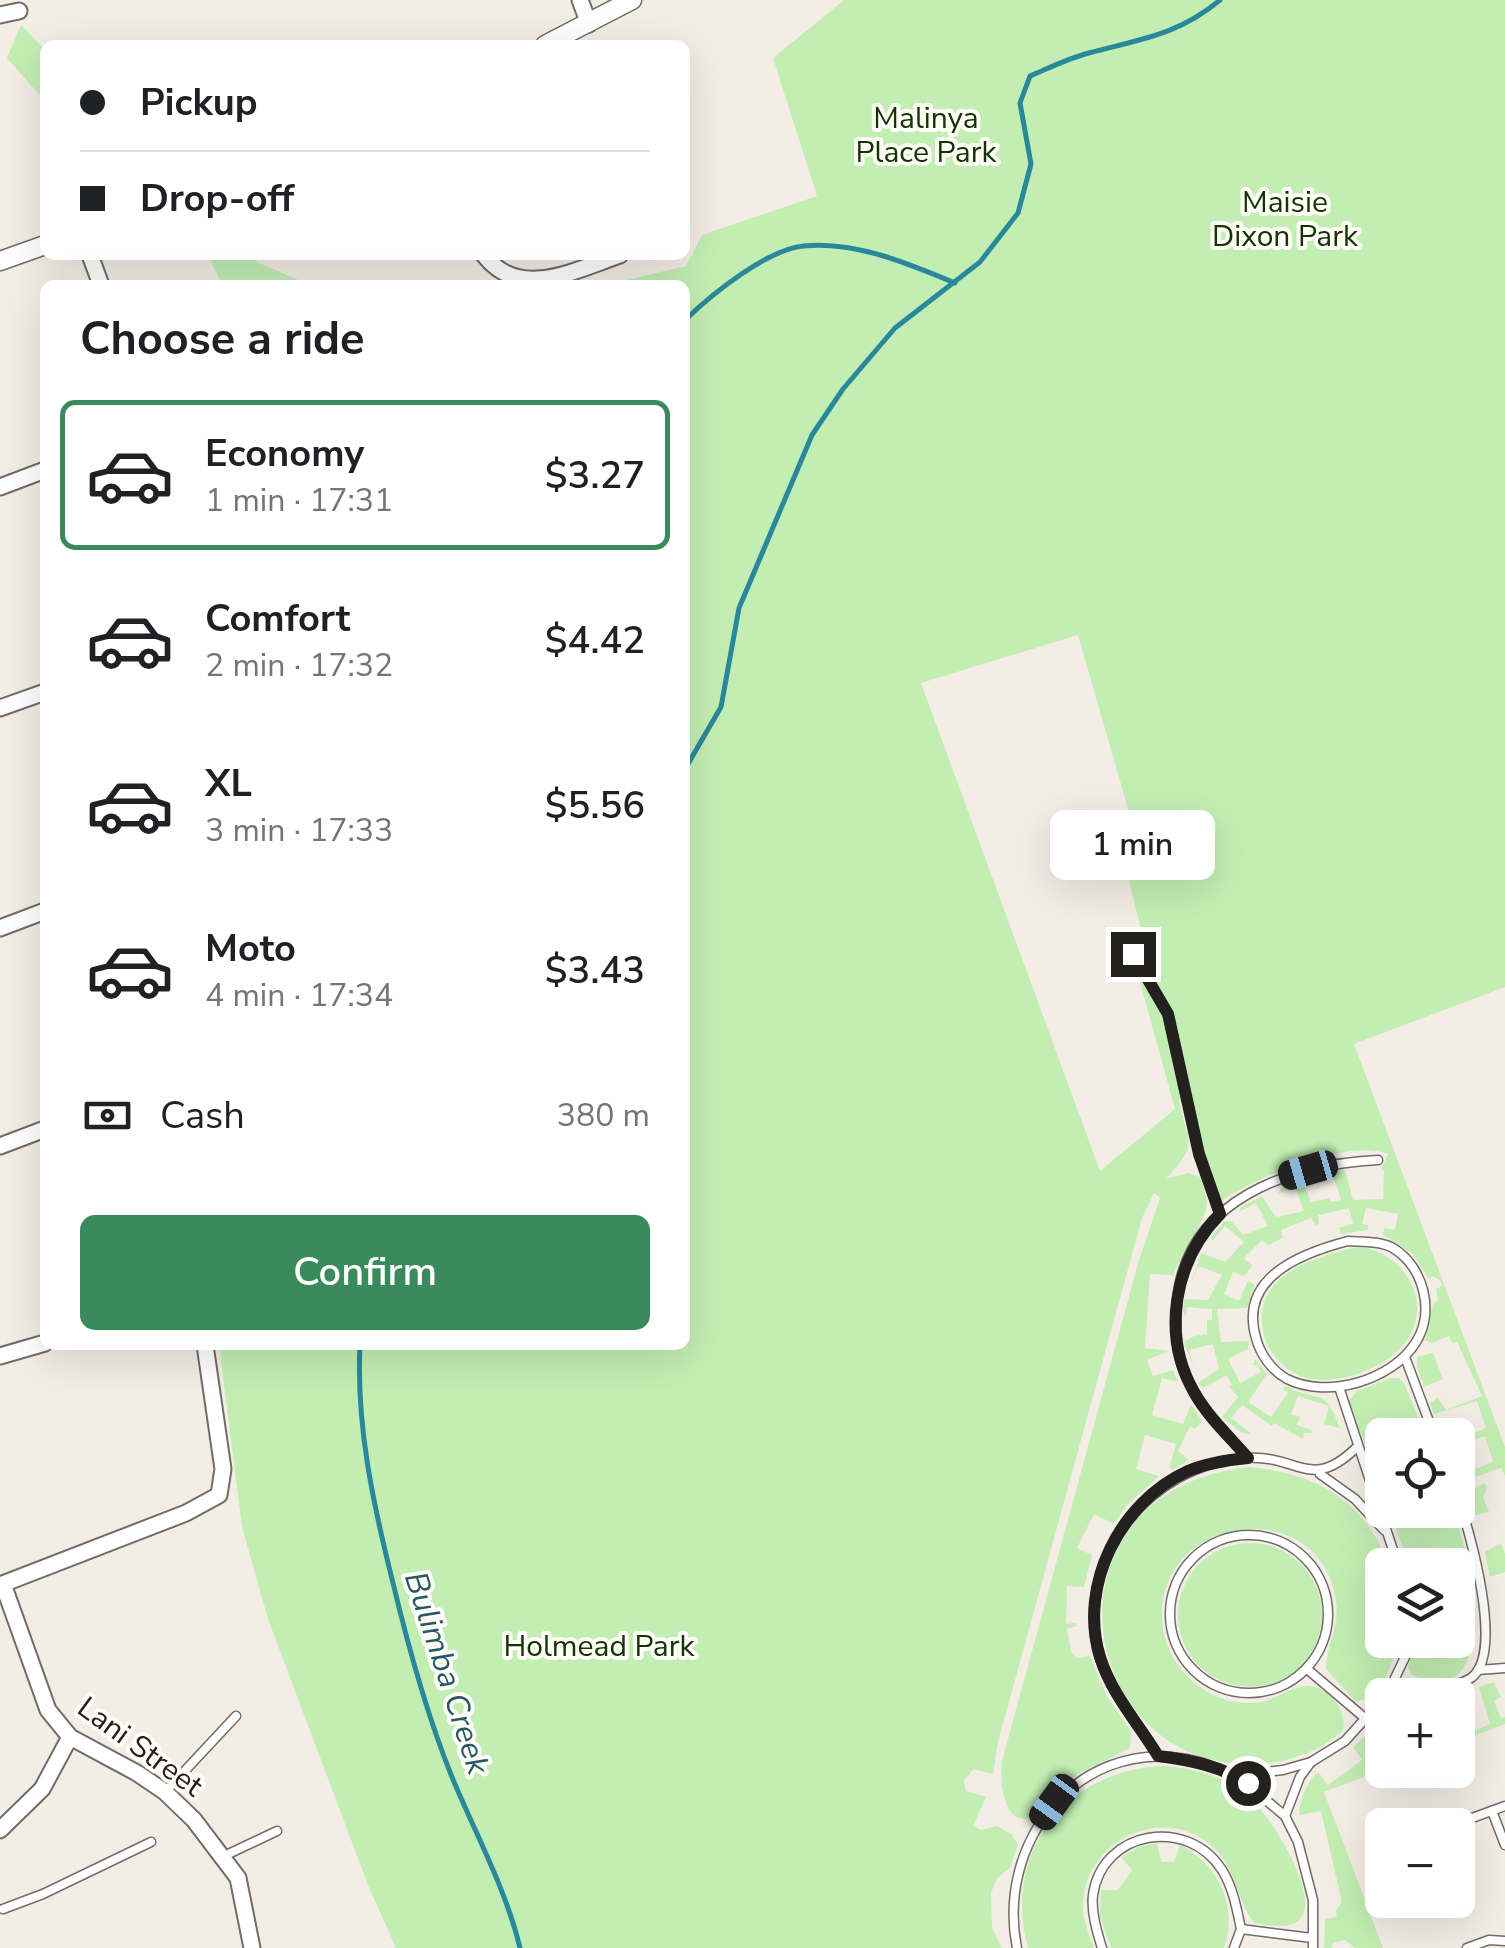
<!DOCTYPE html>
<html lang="en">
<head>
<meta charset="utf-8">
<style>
	:root { --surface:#fff; --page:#f6f6f6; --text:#202124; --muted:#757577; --line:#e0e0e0; --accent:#3a8a5b }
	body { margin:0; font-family:"Nunito Sans",sans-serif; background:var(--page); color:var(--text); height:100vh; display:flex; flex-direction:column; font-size:38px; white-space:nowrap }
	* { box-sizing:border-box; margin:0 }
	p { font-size:32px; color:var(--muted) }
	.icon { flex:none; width:55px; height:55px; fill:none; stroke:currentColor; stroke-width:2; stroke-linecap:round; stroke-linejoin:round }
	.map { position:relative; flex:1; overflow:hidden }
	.side { position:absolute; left:40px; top:280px; width:650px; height:1070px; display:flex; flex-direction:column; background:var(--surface); border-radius:15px; box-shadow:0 10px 40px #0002 }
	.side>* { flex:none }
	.guide { position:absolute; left:40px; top:40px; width:650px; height:220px; border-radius:15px; box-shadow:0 10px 40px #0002; display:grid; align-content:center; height:220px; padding:0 40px; background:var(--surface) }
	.fabs { position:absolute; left:1365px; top:1418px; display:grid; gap:20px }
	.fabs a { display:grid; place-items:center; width:110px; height:110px; border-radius:15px; background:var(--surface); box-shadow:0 10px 40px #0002; font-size:50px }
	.end { position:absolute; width:45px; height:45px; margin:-22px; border:12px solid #23211e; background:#fff; box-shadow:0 0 0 5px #fff }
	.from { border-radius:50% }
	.bubble { position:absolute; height:70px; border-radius:15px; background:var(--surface); box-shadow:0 10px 40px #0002; font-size:32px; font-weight:600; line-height:70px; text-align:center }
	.car { position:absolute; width:30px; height:60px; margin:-30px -15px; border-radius:12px; box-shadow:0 0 8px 2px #0007; background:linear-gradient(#222 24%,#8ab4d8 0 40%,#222 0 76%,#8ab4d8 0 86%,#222 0) }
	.guide b { display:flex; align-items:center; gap:35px; height:95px; font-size:38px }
	.guide b+b { border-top:2px solid var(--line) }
	.guide i { width:25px; height:25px; background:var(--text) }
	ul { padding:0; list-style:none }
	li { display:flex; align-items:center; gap:30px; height:150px; margin:0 20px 15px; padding:0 20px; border:5px solid transparent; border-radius:15px }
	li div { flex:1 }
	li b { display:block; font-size:38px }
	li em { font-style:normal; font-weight:600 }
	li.selected { border-color:var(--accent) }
	li>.icon { width:90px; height:90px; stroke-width:1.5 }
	h2 { padding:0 40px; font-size:45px; line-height:120px }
	.pay { display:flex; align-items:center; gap:25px; height:110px; padding:0 40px; font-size:38px }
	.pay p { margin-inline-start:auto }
	.cta { display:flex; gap:20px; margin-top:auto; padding:20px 40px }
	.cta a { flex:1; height:115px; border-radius:15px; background:var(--accent); color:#fff; font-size:40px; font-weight:600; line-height:115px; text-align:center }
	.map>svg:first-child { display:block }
	.green { fill:#c3eeb3; fill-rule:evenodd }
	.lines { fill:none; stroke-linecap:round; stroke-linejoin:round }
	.stream { stroke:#2a889b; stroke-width:5 }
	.service-casing { stroke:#726c66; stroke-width:11 }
	.minor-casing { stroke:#726c66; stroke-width:19 }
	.tertiary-casing { stroke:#726c66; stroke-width:21 }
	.service { stroke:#fff; stroke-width:8 }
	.minor { stroke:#fff; stroke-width:15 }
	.tertiary { stroke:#fff; stroke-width:18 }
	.route { stroke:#23211e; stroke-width:12 }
	.labels { text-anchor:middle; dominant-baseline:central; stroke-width:8; stroke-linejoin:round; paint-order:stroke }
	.park-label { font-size:30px; fill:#113400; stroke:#fffbf7 }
	.street-label { font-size:30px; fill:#23211e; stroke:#fffbf7 }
	.water-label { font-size:32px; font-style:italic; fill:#255965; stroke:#fffbf7 }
</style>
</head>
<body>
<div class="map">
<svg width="1505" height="1948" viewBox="0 0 1505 1948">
	<rect width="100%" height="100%" fill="#f4ede6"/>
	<!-- green -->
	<g class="green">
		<path d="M 844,0 L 1505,0 L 1505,987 L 1354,1044 L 1505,1447 L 1505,1476 L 1501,1468 L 1460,1482 L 1458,1476 L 1493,1462 L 1485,1436 L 1458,1445 L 1458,1439 L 1486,1428 L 1477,1401 L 1434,1414 L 1430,1403 L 1438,1398 L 1446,1410 L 1482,1396 L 1457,1342 L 1452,1343 L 1449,1336 L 1432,1343 L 1425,1340 L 1433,1304 L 1438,1300 L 1436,1289 L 1442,1286 L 1440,1280 L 1432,1276 L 1429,1279 L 1412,1253 L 1382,1234 L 1385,1228 L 1395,1230 L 1398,1214 L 1366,1208 L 1362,1224 L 1368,1225 L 1368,1230 L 1341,1234 L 1339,1228 L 1353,1224 L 1349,1208 L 1318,1215 L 1319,1224 L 1315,1225 L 1311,1218 L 1281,1230 L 1283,1238 L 1268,1245 L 1262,1240 L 1244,1258 L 1252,1266 L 1244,1276 L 1233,1272 L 1224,1294 L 1239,1301 L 1248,1281 L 1255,1285 L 1247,1308 L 1217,1309 L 1221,1342 L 1249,1341 L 1248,1349 L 1228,1359 L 1240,1383 L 1261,1372 L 1257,1365 L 1253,1365 L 1255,1359 L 1267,1374 L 1248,1402 L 1271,1417 L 1288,1393 L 1283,1389 L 1285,1386 C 1321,1404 1324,1385 1340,1428 L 1324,1424 L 1329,1406 L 1298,1396 L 1291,1414 L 1300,1417 L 1297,1425 L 1312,1430 L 1311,1433 L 1304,1433 L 1303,1439 L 1274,1423 L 1272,1426 L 1242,1405 L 1231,1418 L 1252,1434 L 1242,1433 L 1222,1417 L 1238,1397 L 1229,1387 L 1232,1385 L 1227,1375 L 1203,1388 L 1198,1383 L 1219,1369 L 1213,1344 L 1189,1350 L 1194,1369 L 1184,1342 L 1194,1336 L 1207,1334 L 1207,1320 L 1212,1320 L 1212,1309 L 1187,1307 L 1186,1317 L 1183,1312 L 1184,1299 L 1208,1300 L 1222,1275 L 1198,1266 L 1191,1283 L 1201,1253 L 1225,1262 L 1244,1242 L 1225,1226 L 1212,1241 L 1211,1238 L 1224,1221 L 1232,1222 L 1243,1235 L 1268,1226 L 1256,1203 L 1239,1212 L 1241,1207 L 1262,1196 L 1276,1217 L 1304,1211 L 1295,1187 L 1278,1194 L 1281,1189 L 1302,1180 L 1311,1202 L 1329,1198 L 1330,1202 L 1341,1200 L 1332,1172 L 1345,1170 L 1353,1200 L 1383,1199 L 1384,1171 L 1381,1170 L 1388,1154 C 1348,1138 1256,1178 1221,1201 L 1216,1193 L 1190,1098 L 1179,1100 C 1188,1146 1200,1141 1166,1179 L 1188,1173 L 1200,1177 C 1202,1185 1206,1194 1207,1201 C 1208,1218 1181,1255 1173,1275 L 1150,1274 L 1145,1348 L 1169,1351 L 1147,1360 L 1153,1376 L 1173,1370 L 1178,1382 L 1162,1378 L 1152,1415 L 1183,1424 L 1191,1404 L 1202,1421 L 1195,1429 L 1190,1426 L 1178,1451 L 1189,1460 L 1173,1470 L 1169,1468 L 1176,1444 L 1145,1435 L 1136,1469 L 1159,1476 L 1127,1505 L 1114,1524 L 1094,1514 L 1077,1548 L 1092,1555 L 1084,1587 L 1067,1586 L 1066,1624 L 1076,1623 L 1077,1626 L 1067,1629 L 1071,1652 L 1077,1658 L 1090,1656 L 1106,1695 L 1131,1731 L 1130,1748 L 1074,1776 L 1031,1818 C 1002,1825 1000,1781 1002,1761 L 1139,1260 L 1160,1198 L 1154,1193 L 1142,1218 L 998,1742 L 993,1774 L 974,1769 L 964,1780 L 966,1791 L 986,1797 L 973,1826 L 981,1830 L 997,1826 L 1011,1834 L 1018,1844 L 1010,1868 L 997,1878 L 991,1893 L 992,1928 L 1002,1948 L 396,1948 L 368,1885 L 268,1619 L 242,1527 L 219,1345 L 685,1345 L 685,285 L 605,285 L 686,266 L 702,235 L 817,196 L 773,58 ZM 1078,635 L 1137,840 L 1120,847 L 1153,975 L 1139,978 L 1175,1109 L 1100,1171 L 921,683 Z"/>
		<path d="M 21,25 L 45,50 L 45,101 L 7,58 Z"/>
		<path d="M 208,255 L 252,255 L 257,262 L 310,285 L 222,285 Z"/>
		<path d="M 1360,1247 C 1405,1253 1435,1303 1405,1343 C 1384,1371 1325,1391 1294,1373 C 1279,1364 1266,1349 1263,1331 C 1252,1274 1317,1255 1360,1247 Z"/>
		<path d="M 1433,1353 L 1443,1379 L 1424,1387 L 1417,1367 L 1417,1357 Z"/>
		<path d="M 1391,1378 L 1399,1378 L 1404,1383 L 1425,1435 L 1382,1435 L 1382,1492 L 1349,1401 L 1357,1391 Z"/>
		<path d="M 1249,1467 C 1317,1473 1364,1500 1389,1565 L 1382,1565 L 1382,1640 L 1397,1640 C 1393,1663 1382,1701 1355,1701 L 1326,1669 C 1326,1642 1342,1625 1335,1595 C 1315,1494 1159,1514 1162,1619 C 1164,1668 1211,1710 1261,1702 C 1276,1699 1296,1684 1311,1686 C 1330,1689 1348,1712 1343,1730 C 1322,1751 1289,1762 1260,1764 C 1073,1774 1032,1490 1249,1467 Z"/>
		<path d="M 1485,1483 L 1487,1489 L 1483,1497 L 1489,1512 L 1472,1516 L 1464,1493 Z"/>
		<path d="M 1389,1510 L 1453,1510 C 1470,1554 1505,1715 1412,1675 L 1408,1667 L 1415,1640 L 1458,1640 L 1458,1565 L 1409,1565 Z"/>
		<path d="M 1501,1543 L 1505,1554 L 1505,1572 L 1490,1577 L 1485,1552 Z"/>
		<circle cx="1250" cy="1615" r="72"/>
		<path d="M 1494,1682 L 1501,1697 L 1494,1701 L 1501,1718 L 1505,1717 L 1505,1724 L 1458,1742 L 1458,1739 L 1471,1734 L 1469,1728 L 1473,1725 L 1476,1730 L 1490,1724 L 1479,1687 Z"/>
		<path d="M 1373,1729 L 1378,1742 L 1371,1746 L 1382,1770 L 1324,1792 L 1383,1948 L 1355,1948 L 1345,1940 L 1333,1943 L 1332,1948 L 1324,1948 L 1325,1919 L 1337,1917 L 1336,1910 L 1342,1902 L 1321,1811 L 1299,1815 C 1300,1798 1305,1788 1315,1774 L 1319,1773 L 1328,1785 L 1362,1760 L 1353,1747 Z"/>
		<path d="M 1164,1766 C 1196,1769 1225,1776 1250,1798 C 1269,1814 1331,1908 1293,1924 C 1282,1929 1265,1924 1254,1923 C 1237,1900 1236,1869 1214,1848 C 1166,1802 1086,1839 1083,1903 C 1082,1918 1089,1934 1094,1948 L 1028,1948 C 1001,1852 1067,1769 1164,1766 Z"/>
		<path d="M 1157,1843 L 1161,1862 L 1174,1862 L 1180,1845 C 1218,1863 1239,1908 1224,1948 L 1111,1948 L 1100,1916 L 1101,1890 L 1118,1890 L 1132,1870 L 1121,1857 L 1139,1847 Z"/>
	</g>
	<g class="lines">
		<!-- stream -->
		<g class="stream">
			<path d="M 685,320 C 711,295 767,249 804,246 C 855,241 910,264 955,283"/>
			<path d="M 685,769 L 721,707 L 739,608 L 812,435 L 843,389 L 895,328 L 980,262 L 1018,213 L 1031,164 L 1020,103 L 1030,76 C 1049,68 1069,58 1089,53 C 1141,39 1178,35 1220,0"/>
			<path d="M 360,1345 C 356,1424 373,1503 392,1579 C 408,1646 426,1713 452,1777 C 475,1833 506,1889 520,1948"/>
		</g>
		<!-- service casing -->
		<g class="service-casing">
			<g id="service">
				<path d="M 1133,954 L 1168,1014 L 1199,1154 L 1220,1215"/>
				<path d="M 1348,1241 C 1363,1242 1380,1241 1393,1248 C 1424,1267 1435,1312 1416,1342 C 1392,1381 1327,1399 1287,1379 C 1272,1371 1260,1354 1256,1338 C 1238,1277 1302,1253 1348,1241 Z"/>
				<path d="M 1405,1357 L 1434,1435"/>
				<path d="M 1339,1387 L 1398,1565"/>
				<path d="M 1248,1458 C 1224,1431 1197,1405 1184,1371 C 1175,1348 1176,1327 1177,1303 C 1184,1200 1291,1164 1378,1160"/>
				<path d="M 1320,1474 L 1355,1499 L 1384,1530"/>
				<circle cx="1249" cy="1614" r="79"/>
				<path d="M 1307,1669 L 1366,1719"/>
				<path d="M 1478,1670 L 1505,1668"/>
				<path d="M 1394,1685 C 1418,1687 1449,1692 1471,1678 C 1505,1654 1470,1532 1458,1498"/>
				<path d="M 1387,1695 L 1405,1657 L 1406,1640"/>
				<path d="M 1158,1756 C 1137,1721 1108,1691 1098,1651 C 1076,1556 1150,1465 1245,1458 C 1299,1454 1310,1493 1357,1447"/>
				<path d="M 1237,1775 L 1283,1770 L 1311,1762"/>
				<path d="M 165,1792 L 236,1716"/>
				<path d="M 1492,1811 L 1505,1845"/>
				<path d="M 1453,1825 L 1505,1806"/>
				<path d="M 224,1856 L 277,1831"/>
				<path d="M 3,1909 L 43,1894 L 151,1842"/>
				<path d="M 1241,1929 L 1312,1938"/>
				<path d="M 1017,1948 C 996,1844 1075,1739 1187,1759 C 1229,1767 1254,1790 1285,1816"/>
				<path d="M 1102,1948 C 1097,1932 1091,1912 1093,1895 C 1102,1830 1188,1816 1222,1870 C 1233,1887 1237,1910 1241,1929 L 1234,1948"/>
				<path d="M 1313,1948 L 1313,1900 L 1298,1842 L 1285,1816 L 1300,1777 L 1311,1762 L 1345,1741 L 1382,1700"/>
				<path d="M 1467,1948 L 1489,1940 L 1505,1941"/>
			</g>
		</g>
		<!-- minor casing -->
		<g class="minor-casing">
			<g id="minor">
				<path d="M 580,0 L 589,24"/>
				<path d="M 0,15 L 19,11"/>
				<path d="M 90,255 L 101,285"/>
				<path d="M 484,255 C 519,301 575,270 620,255"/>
				<path d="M 0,487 L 45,470"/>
				<path d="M 0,708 L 45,692"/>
				<path d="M 0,928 L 45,911"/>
				<path d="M 0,1146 L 45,1129"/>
				<path d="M 0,1356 L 45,1343"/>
				<path d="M 3,1584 L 48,1710 L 70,1737 L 137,1773 L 165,1792 L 194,1820 L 238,1878 L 252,1948"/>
				<path d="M 0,1585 L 186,1513 L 219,1495 L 223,1469 L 205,1345"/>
				<path d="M 0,1830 L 42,1789 L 70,1737"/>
			</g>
		</g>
		<!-- tertiary casing -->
		<g class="tertiary-casing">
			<g id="tertiary">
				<path d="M 545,45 L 632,0"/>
				<path d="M 0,261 L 45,245"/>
			</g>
		</g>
		<!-- service -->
		<use href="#service" class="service"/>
		<!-- minor -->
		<use href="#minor" class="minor"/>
		<!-- tertiary -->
		<use href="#tertiary" class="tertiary"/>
	</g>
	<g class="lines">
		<!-- route -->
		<path class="route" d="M 1133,954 L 1168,1014 L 1199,1154 L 1220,1214 C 1174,1261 1161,1334 1194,1392 C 1207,1416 1230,1437 1248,1458 C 1227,1460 1207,1463 1188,1471 C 1120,1502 1078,1585 1100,1657 C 1112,1695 1138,1723 1158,1756 C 1190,1760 1220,1766 1248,1783"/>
	</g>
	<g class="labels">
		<!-- park labels -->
		<g class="park-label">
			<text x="926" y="118">Malinya<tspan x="926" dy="34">Place Park</tspan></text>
			<text x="1285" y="202">Maisie<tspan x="1285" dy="34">Dixon Park</tspan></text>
			<text x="599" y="1646">Holmead Park</text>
		</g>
		<!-- street labels -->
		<g class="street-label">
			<text transform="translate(140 1747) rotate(36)">Lani Street</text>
		</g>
		<!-- water labels -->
		<g class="water-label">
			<text transform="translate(447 1673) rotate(72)">Bulimba Creek</text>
		</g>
	</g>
</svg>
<div class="fabs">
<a><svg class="icon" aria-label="locate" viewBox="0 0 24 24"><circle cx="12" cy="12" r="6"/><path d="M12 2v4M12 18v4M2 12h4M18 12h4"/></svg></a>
<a><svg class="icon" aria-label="layers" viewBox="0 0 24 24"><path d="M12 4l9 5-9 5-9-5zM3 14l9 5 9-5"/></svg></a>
<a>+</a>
<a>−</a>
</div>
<i class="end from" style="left:1248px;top:1783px"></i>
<i class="end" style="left:1133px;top:954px"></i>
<div class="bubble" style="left:1050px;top:810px;width:165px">1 min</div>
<i class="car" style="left:1308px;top:1170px;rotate:254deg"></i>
<i class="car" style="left:1054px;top:1802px;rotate:216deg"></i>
<div class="guide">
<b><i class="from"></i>Pickup</b>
<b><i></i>Drop-off</b>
</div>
<section class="side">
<h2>Choose a ride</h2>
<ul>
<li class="selected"><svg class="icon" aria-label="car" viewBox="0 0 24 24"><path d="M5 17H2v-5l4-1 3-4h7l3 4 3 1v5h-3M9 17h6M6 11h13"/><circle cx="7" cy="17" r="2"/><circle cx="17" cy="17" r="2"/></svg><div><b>Economy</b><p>1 min · 17:31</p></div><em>$3.27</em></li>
<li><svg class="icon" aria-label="car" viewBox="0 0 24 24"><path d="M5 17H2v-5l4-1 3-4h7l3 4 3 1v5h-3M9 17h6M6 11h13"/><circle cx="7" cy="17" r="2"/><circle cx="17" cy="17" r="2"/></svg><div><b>Comfort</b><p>2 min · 17:32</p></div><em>$4.42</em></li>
<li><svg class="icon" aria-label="car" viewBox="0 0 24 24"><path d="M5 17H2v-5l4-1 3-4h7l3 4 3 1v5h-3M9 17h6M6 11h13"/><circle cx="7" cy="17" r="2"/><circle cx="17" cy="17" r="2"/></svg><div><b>XL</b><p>3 min · 17:33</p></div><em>$5.56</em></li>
<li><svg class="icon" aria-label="car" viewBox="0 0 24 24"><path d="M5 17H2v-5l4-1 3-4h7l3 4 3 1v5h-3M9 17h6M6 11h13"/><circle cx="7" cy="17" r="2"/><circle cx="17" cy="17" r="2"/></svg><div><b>Moto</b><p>4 min · 17:34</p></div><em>$3.43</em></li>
</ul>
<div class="pay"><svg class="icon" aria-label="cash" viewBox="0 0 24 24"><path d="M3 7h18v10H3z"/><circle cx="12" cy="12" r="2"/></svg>Cash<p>380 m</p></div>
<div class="cta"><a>Confirm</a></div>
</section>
</div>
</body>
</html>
